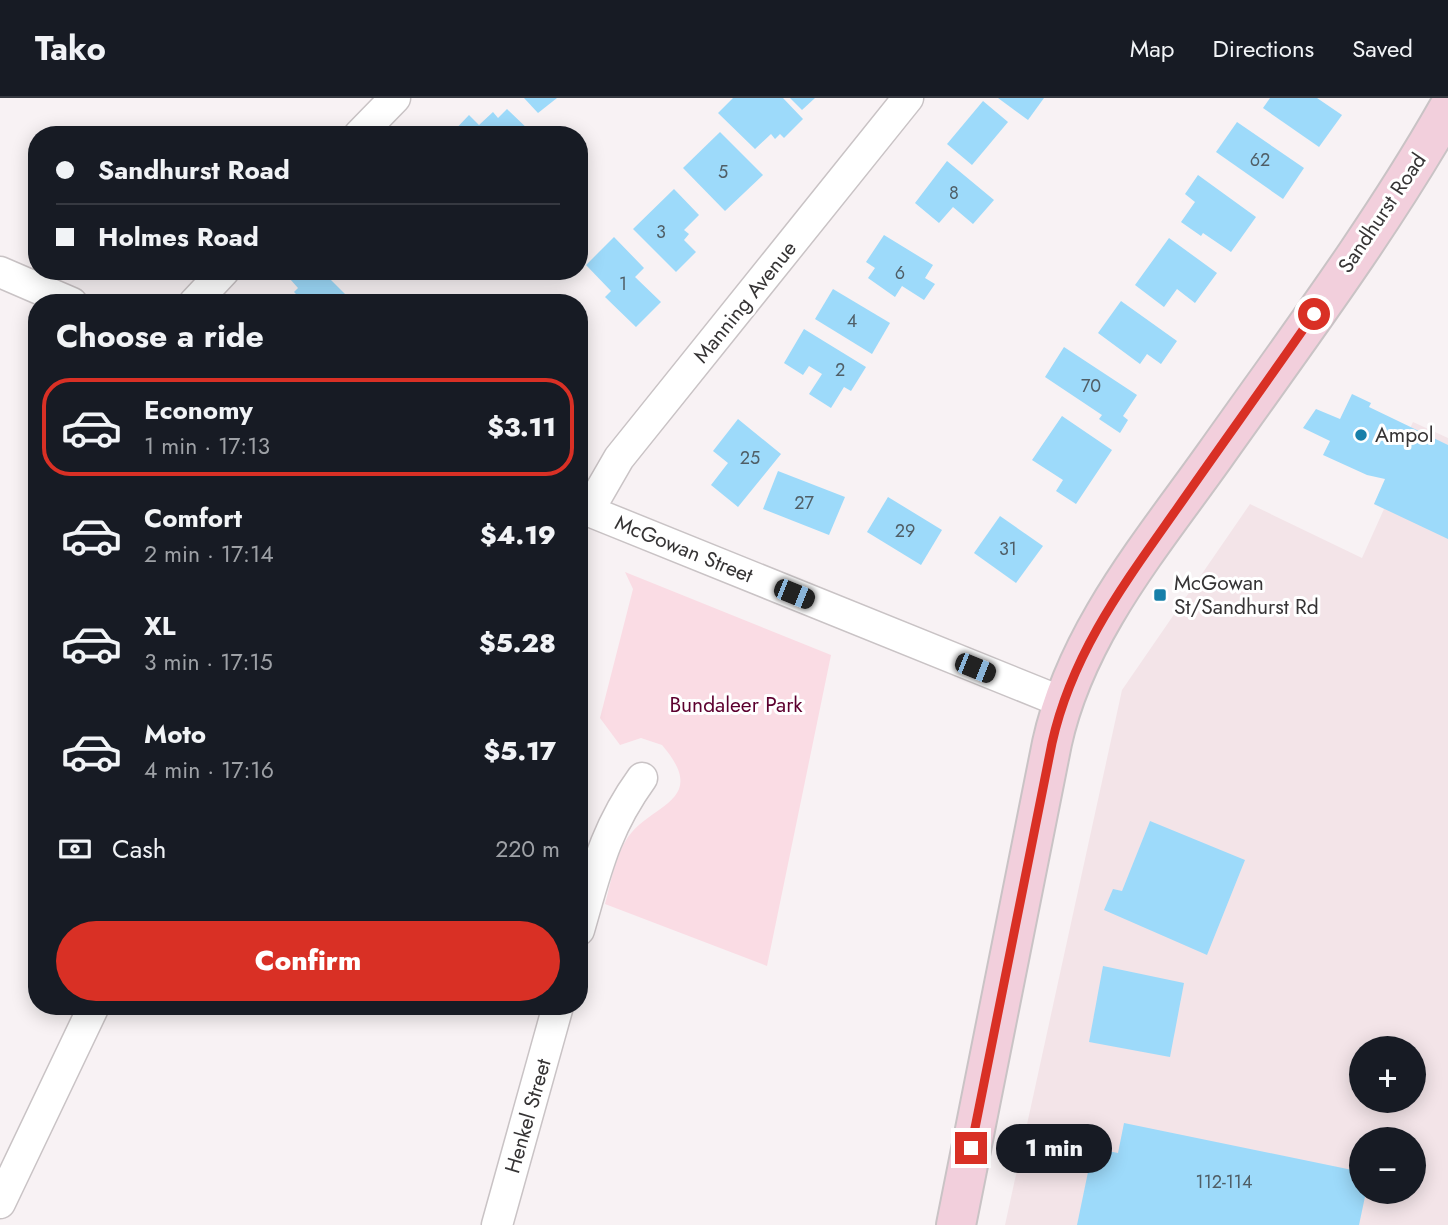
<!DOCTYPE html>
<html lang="en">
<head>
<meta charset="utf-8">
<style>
	:root { --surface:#171b24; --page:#20242c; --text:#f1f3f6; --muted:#9ea1a6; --line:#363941; --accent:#d93025 }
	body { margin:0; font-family:Jost,sans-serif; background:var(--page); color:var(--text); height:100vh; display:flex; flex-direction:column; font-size:26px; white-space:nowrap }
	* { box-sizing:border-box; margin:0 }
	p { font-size:23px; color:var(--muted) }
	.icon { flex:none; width:38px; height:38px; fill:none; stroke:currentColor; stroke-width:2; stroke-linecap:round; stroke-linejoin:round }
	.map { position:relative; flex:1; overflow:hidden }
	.drawer { position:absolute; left:28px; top:196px; width:560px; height:721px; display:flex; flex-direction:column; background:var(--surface); border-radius:28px; box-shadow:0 4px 18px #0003 }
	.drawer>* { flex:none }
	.hud { position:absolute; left:28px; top:28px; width:560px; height:154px; border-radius:28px; box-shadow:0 4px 18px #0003; display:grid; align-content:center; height:154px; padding:0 28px; background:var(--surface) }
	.tools { position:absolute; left:1349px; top:938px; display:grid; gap:14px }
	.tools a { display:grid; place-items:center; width:77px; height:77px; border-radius:50%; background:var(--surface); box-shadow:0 4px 18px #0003; font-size:35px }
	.end { position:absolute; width:32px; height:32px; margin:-16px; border:9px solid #d93025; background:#fff; box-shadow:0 0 0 4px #fff }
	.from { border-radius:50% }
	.bubble { position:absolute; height:49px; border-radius:24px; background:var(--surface); box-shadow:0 4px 18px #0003; font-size:23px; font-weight:800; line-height:49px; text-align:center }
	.car { position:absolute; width:21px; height:42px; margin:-21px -10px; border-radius:9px; box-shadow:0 0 5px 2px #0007; background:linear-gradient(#222 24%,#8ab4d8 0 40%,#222 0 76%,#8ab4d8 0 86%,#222 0) }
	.hud b { display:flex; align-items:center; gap:24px; height:66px; font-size:26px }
	.hud b+b { border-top:2px solid var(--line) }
	.hud i { width:18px; height:18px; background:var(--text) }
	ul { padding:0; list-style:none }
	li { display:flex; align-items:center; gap:21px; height:98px; margin:0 14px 10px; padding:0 14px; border:4px solid transparent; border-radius:28px }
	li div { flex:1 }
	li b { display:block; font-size:26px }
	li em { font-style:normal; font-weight:800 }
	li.selected { border-color:var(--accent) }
	li>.icon { width:63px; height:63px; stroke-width:1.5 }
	h2 { padding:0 28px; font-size:32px; line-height:84px }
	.pay { display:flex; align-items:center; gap:18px; height:77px; padding:0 28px; font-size:26px }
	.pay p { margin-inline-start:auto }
	.action { display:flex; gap:14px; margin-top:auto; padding:14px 28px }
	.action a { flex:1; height:80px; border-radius:42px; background:var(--accent); color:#fff; font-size:28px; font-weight:800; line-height:80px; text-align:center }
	header { display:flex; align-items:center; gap:42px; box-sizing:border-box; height:98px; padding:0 35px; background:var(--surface); border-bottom:2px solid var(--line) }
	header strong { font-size:33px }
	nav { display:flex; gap:38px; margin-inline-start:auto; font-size:24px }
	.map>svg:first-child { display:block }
	.built { fill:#f3e4e8; fill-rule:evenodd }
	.green { fill:#fadce4 }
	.building { fill:#9ddafa }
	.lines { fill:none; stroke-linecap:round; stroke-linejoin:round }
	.minor-casing { stroke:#c9c3c5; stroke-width:33 }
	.secondary-casing { stroke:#c9c3c5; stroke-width:42 }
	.minor { stroke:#fff; stroke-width:30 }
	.secondary { stroke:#f2cfdc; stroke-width:38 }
	.route { stroke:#d93025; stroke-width:9 }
	.poi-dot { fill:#167fa9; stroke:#fff; stroke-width:2.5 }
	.labels { text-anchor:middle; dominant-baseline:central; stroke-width:6; stroke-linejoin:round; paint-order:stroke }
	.number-label { font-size:18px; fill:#505e66 }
	.street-label { font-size:21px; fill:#363435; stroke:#fff }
	.poi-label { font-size:21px; fill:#363435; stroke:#fff; text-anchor:start }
	.park-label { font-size:21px; fill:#5c002f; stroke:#fff }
</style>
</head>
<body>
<header>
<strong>Tako</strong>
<nav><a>Map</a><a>Directions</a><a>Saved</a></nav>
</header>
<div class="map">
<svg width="1448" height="1127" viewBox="0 0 1448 1127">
	<rect width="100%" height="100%" fill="#f8f2f4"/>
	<!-- built -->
	<path class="built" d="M 1413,324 L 1448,340 L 1448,1127 L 1005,1127 L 1122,592 L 1250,406 L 1362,460 L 1384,411 L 1374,406 ZM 1362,950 L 1414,950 L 1414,1003 L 1362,1003 ZM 1362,1041 L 1414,1041 L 1414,1094 L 1362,1094 Z"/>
	<!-- green -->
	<path class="green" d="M 625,474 L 831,557 L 767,868 L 605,806 C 611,784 615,758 628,739 C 652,705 710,703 662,647 L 641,640 L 620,647 L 600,620 L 633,491 Z"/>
	<!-- building -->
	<g class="building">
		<path d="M 524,0 L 557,0 L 538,15 Z"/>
		<path d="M 733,0 L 783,0 L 803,21 L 784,40 L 780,36 L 775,41 L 771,36 L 755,51 L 718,15 Z"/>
		<path d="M 790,0 L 815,0 L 802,12 Z"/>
		<path d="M 998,0 L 1044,0 L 1028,22 Z"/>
		<path d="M 1270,0 L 1317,0 L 1342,17 L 1319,49 L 1263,10 Z"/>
		<path d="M 983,3 L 1008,24 L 972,67 L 947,46 Z"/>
		<path d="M 507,11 L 531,34 L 529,37 L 450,37 L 469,17 L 479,27 L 493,14 L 498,20 Z"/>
		<path d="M 1237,24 L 1304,70 L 1283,101 L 1216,54 Z"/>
		<path d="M 720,34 L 763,77 L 725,113 L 683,70 Z"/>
		<path d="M 947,63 L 994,102 L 973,126 L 953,109 L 939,125 L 915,105 Z"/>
		<path d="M 1198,77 L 1256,119 L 1231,154 L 1203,135 L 1201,138 L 1181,124 L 1195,104 L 1185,96 Z"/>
		<path d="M 674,91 L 699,117 L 684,132 L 689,136 L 684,142 L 696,154 L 676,174 L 633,131 Z"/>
		<path d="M 884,137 L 933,167 L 925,180 L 935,186 L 924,202 L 902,188 L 895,199 L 868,180 L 875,170 L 866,164 Z"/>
		<path d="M 614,139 L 644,170 L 635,179 L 661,204 L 636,229 L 605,199 L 611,193 L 586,167 Z"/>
		<path d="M 1169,140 L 1217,175 L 1195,205 L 1177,191 L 1164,209 L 1135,187 Z"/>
		<path d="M 298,173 L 322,173 L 354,205 L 305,205 L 294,194 L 298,190 L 290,181 Z"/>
		<path d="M 833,191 L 890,225 L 872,256 L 815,221 Z"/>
		<path d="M 1121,203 L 1177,243 L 1161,266 L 1147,256 L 1140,266 L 1098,235 Z"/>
		<path d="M 804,231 L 866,269 L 851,293 L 844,289 L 831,310 L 809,296 L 822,276 L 809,268 L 803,277 L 784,265 Z"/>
		<path d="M 1064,249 L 1137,297 L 1123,318 L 1128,322 L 1120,335 L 1099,321 L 1102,317 L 1045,279 Z"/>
		<path d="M 1352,296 L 1371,305 L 1369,309 L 1448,347 L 1448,441 L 1374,406 L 1385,381 L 1367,377 L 1323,357 L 1330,343 L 1303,330 L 1316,311 L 1340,321 Z"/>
		<path d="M 1062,318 L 1112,352 L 1076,406 L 1056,393 L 1063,382 L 1032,362 Z"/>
		<path d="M 738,321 L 781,356 L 738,409 L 711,387 L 728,365 L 713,353 Z"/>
		<path d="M 778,373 L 845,399 L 829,437 L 763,411 Z"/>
		<path d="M 888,399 L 942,432 L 921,467 L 867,434 Z"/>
		<path d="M 1000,418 L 1043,448 L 1016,485 L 974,455 Z"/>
		<path d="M 1150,723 L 1245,762 L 1207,857 L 1104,812 L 1113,791 L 1122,793 Z"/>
		<path d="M 1103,868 L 1184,885 L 1170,959 L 1089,944 Z"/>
		<path d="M 1124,1025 L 1362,1074 L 1362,1094 L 1366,1094 L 1359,1127 L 1077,1127 L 1093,1050 L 1118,1055 Z"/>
	</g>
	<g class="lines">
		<!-- minor casing -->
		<g class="minor-casing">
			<g id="minor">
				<path d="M 359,37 L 395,0"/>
				<path d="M 0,174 L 72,205"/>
				<path d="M 194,205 L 224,173"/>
				<path d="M 579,409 L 1062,604"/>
				<path d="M 589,412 L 619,360 L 908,0"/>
				<path d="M 579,832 C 596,773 605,731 642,680"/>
				<path d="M 0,1105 L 94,908"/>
				<path d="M 497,1127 L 558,908"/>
			</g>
		</g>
		<!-- secondary casing -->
		<g class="secondary-casing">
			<path id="secondary" d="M 956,1127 L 1052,645 C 1076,535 1151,447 1215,357 C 1295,244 1379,132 1448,11"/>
		</g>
		<!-- minor -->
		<use href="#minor" class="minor"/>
		<!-- secondary -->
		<use href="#secondary" class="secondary"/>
	</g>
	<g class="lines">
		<!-- route -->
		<path class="route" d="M 971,1050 L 1052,645 C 1072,555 1124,486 1176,412 C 1222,346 1269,281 1314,216"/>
	</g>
	<!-- markers -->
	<g class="poi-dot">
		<circle cx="1361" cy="337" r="7"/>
		<rect x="1153" y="490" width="14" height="14" rx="3.5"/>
	</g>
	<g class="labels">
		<!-- number labels -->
		<g class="number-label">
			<text x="1260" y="62">62</text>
			<text x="723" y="74">5</text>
			<text x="954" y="95">8</text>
			<text x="661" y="134">3</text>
			<text x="900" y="175">6</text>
			<text x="623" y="186">1</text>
			<text x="852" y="223">4</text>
			<text x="840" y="272">2</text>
			<text x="1091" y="288">70</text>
			<text x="750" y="360">25</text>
			<text x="804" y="405">27</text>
			<text x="905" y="433">29</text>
			<text x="1008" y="451">31</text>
			<text x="1224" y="1084">112-114</text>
		</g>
		<!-- street labels -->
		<g class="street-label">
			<text transform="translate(1382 115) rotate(-56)">Sandhurst Road</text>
			<text transform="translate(745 204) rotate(-51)">Manning Avenue</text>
			<text transform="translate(684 451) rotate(22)">McGowan Street</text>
			<text transform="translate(528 1018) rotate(-74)">Henkel Street</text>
		</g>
		<!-- poi labels -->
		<g class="poi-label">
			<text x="1375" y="337">Ampol</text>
			<text x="1174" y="485">McGowan<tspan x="1174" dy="24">St/Sandhurst Rd</tspan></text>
		</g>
		<!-- park labels -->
		<g class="park-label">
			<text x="736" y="607">Bundaleer Park</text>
		</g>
	</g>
</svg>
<div class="tools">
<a>+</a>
<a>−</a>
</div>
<i class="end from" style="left:1314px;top:216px"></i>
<i class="end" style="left:971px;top:1050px"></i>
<div class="bubble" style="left:996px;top:1026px;width:116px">1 min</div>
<i class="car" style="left:794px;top:496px;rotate:112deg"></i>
<i class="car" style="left:975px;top:570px;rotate:112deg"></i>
<div class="hud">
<b><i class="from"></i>Sandhurst Road</b>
<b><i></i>Holmes Road</b>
</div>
<section class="drawer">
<h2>Choose a ride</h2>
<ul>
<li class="selected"><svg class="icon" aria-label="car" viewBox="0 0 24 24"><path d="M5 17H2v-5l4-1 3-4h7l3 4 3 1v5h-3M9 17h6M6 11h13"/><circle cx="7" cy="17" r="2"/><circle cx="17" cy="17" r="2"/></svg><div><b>Economy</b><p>1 min · 17:13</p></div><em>$3.11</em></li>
<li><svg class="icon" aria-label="car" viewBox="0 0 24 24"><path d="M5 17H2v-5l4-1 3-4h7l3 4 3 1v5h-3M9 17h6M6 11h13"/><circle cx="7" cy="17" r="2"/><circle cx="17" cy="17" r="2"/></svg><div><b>Comfort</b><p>2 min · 17:14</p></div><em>$4.19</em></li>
<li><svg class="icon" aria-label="car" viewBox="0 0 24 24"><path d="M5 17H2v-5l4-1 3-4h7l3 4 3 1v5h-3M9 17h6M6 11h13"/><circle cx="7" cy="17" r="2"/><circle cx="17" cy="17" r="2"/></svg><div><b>XL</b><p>3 min · 17:15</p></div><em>$5.28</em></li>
<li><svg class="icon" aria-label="car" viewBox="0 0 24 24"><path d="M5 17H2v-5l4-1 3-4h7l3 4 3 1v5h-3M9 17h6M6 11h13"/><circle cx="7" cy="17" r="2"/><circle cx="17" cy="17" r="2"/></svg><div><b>Moto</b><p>4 min · 17:16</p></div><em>$5.17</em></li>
</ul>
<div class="pay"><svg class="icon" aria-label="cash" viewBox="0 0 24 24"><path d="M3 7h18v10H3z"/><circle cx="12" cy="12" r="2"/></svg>Cash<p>220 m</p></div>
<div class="action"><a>Confirm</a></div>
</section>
</div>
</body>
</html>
